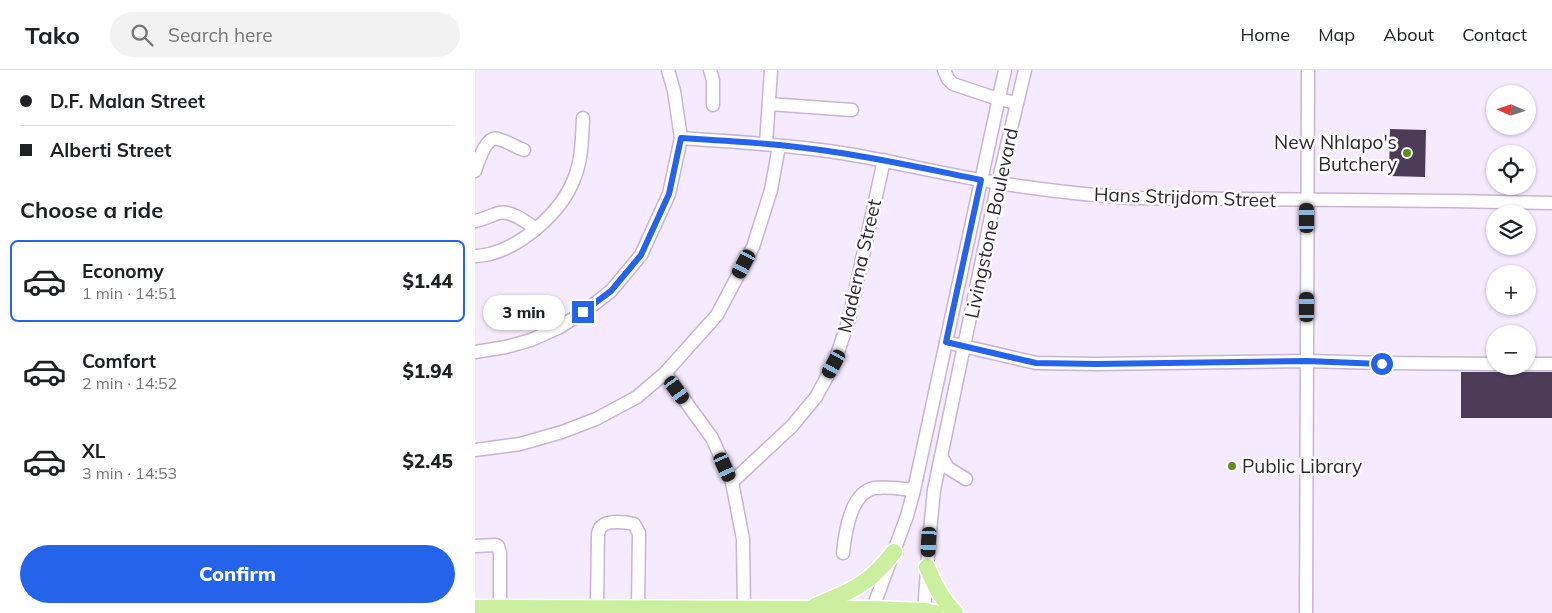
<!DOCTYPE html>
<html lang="en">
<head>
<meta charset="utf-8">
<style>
	:root { --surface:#fff; --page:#f2f2f2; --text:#202124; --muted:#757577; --line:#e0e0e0; --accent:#2563eb }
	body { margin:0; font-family:Mulish,sans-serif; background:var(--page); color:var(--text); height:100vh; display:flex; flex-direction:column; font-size:19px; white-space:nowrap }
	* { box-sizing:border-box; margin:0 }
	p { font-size:16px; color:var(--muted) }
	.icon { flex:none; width:28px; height:28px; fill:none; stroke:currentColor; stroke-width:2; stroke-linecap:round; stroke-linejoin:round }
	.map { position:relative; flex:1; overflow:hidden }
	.side { display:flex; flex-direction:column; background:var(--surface); width:475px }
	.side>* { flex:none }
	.hud { display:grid; align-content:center; height:110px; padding:0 20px; background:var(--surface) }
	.needle { width:32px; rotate:273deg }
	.buttons { position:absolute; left:1011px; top:15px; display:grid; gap:10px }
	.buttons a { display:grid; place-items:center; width:50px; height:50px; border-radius:50%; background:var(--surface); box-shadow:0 1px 4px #0004; font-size:25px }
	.end { position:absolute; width:22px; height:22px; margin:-11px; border:6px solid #2563eb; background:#fff; box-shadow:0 0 0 2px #fff }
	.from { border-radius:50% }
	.bubble { position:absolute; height:35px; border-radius:18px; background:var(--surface); box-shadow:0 1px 4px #0004; font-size:16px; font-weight:800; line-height:35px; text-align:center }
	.car { position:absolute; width:15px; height:30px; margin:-15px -8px; border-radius:6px; box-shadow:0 0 4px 1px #0007; background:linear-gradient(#222 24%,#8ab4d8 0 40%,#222 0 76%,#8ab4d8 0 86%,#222 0) }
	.hud b { display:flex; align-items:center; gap:18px; height:48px; font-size:19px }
	.hud b+b { border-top:1px solid var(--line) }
	.hud i { width:12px; height:12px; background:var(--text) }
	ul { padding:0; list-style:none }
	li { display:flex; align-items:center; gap:15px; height:82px; margin:0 10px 8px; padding:0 10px; border:2px solid transparent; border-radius:8px }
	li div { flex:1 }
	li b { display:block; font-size:19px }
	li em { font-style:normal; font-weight:800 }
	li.selected { border-color:var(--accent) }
	li>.icon { width:45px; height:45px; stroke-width:1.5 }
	h2 { padding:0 20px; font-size:22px; line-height:60px }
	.action { display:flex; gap:10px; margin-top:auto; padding:10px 20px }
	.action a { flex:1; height:58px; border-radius:30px; background:var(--accent); color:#fff; font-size:20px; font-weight:800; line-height:58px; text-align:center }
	header { display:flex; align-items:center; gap:30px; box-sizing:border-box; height:70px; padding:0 25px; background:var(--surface); border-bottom:1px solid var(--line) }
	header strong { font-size:24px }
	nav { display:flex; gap:28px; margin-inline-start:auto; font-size:18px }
	.search { width:350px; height:45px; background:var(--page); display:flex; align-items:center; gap:12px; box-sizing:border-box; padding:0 18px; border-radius:28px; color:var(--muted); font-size:19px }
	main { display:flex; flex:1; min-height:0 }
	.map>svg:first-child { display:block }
	.building { fill:#4c3b56 }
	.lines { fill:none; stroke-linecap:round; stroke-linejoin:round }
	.minor-casing { stroke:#c8b4d4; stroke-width:15 }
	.major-casing { stroke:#fff; stroke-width:19 }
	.minor { stroke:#fff; stroke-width:12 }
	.major { stroke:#ccee9f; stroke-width:16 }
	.route { stroke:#2563eb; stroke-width:6 }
	.poi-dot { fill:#618c1c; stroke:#fff; stroke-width:2 }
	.labels { text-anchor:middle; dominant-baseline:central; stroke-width:5; stroke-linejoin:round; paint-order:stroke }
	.poi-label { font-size:19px; fill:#2e2633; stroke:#fff; text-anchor:end }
	.street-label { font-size:19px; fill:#2e2633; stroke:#fff }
</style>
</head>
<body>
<header>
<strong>Tako</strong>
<div class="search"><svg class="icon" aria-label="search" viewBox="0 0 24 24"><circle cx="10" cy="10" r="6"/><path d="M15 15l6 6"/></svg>Search here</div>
<nav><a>Home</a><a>Map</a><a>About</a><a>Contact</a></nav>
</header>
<main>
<section class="side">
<div class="hud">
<b><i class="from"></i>D.F. Malan Street</b>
<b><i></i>Alberti Street</b>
</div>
<h2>Choose a ride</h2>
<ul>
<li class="selected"><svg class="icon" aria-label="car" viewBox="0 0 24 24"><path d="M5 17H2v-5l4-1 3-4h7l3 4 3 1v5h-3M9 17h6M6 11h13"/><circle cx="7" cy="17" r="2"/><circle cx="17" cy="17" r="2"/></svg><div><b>Economy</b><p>1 min · 14:51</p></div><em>$1.44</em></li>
<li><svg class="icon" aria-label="car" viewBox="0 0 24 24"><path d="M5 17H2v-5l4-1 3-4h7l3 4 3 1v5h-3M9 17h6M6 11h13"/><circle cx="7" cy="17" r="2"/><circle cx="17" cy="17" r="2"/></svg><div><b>Comfort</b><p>2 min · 14:52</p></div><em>$1.94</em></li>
<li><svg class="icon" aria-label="car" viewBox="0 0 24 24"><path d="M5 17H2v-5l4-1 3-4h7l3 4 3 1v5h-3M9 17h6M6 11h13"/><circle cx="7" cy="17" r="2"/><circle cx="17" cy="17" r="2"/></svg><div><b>XL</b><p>3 min · 14:53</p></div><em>$2.45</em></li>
</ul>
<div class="action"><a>Confirm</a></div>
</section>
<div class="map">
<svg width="1077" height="543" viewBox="0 0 1077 543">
	<rect width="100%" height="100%" fill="#f6eafe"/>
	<!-- building -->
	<g class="building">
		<path d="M 915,59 L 951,60 L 950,107 L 914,106 Z"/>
		<rect x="986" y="302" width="91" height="46"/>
	</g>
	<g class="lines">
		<!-- minor casing -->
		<g class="minor-casing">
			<g id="minor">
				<path d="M 235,0 L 238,10 L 238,35"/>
				<path d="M 469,0 L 473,9 L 478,14 L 523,29 L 542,33"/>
				<path d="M 294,34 L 377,40"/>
				<path d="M 206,68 C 257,72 309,74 360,82 C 415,90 469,105 524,113 C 568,120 612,125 656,128 L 977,131 L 1077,133"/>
				<path d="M 291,74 L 296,0"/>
				<path d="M 0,101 C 3,92 11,65 23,69 C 32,71 40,77 49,80"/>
				<path d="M 0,151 C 8,150 16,145 24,143 C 36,140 51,152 61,159"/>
				<path d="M 0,186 C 5,186 10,185 15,184 C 49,175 87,141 99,109 C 107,90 107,69 108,48"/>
				<path d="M 471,272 L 561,293 L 621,294 L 831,291 L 907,293 L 1020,294"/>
				<path d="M 0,282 L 31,277 L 56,270 L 83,258 L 109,242 L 136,221 L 166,185 L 194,124 L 206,68 L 199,21 L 193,0"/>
				<path d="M 1052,294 L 1077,294"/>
				<path d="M 190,303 L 237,368 L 257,412 L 268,469 L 269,543"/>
				<path d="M 0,380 L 45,374 L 87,362 L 121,349 L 162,327 L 190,303 L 242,245 L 278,177 L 296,120 L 304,76"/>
				<path d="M 466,386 L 473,398 L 491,409"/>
				<path d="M 257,412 L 317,356 L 341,327 L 359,294 L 374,249 L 409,90"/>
				<path d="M 0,476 L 21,475 L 23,476 L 25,483 L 25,538"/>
				<path d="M 368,483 C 370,464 375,422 400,418 C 412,416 427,419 439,420"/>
				<path d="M 122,538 L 123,464 C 124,461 124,458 127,456 C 133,450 151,452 159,454 L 164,463 L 163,538"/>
				<path d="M 396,543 L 432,446 L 439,420 L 530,0"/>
				<path d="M 449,543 L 454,472 L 459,420 L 523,113 L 550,0"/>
				<path d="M 831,543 L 833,0"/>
			</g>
		</g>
		<!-- major casing -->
		<g class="major-casing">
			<g id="major">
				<path d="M 452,497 C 460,516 466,528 480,543"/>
				<path d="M 340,536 C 361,527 384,519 400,503 C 407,497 413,489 419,482"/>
				<path d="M 0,538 L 396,539 L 450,541 L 460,543"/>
			</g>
		</g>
		<!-- minor -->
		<use href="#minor" class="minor"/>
		<!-- major -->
		<use href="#major" class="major"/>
	</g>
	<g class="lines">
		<!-- route -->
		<path class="route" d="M 108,242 L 136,221 L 166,185 L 194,124 L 206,68 C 257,71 308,74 359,82 C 408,89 457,100 506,110 L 471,272 L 561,293 L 621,294 L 832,291 L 907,294"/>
	</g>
	<!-- markers -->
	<g class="poi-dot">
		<circle cx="932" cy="83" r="5"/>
		<circle cx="757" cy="396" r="5"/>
	</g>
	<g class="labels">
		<!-- poi labels -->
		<g class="poi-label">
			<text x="922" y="72">New Nhlapo's<tspan x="922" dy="22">Butchery</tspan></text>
			<text x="767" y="396" text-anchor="start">Public Library</text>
		</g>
		<!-- street labels -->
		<g class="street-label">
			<text transform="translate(710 127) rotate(2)">Hans Strijdom Street</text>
			<text transform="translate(516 153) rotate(-78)">Livingstone Boulevard</text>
			<text transform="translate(384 196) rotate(-77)">Maderna Street</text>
		</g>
	</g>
</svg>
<div class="buttons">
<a><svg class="needle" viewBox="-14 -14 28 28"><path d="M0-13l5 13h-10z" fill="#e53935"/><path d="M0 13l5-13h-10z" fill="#757577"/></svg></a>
<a><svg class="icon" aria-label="locate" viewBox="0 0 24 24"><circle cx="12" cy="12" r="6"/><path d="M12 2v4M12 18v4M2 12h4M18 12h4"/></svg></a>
<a><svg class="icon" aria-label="layers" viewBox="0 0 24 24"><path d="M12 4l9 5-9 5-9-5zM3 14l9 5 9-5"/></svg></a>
<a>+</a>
<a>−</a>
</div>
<i class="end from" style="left:907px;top:294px"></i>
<i class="end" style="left:108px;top:242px"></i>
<div class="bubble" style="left:8px;top:225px;width:82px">3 min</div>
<i class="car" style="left:832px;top:148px;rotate:0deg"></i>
<i class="car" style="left:269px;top:194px;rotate:208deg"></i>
<i class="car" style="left:832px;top:237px;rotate:0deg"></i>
<i class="car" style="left:359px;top:294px;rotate:209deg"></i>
<i class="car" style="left:202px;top:320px;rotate:144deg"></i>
<i class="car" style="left:250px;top:397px;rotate:156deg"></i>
<i class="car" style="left:454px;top:472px;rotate:183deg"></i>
</div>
</main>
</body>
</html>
